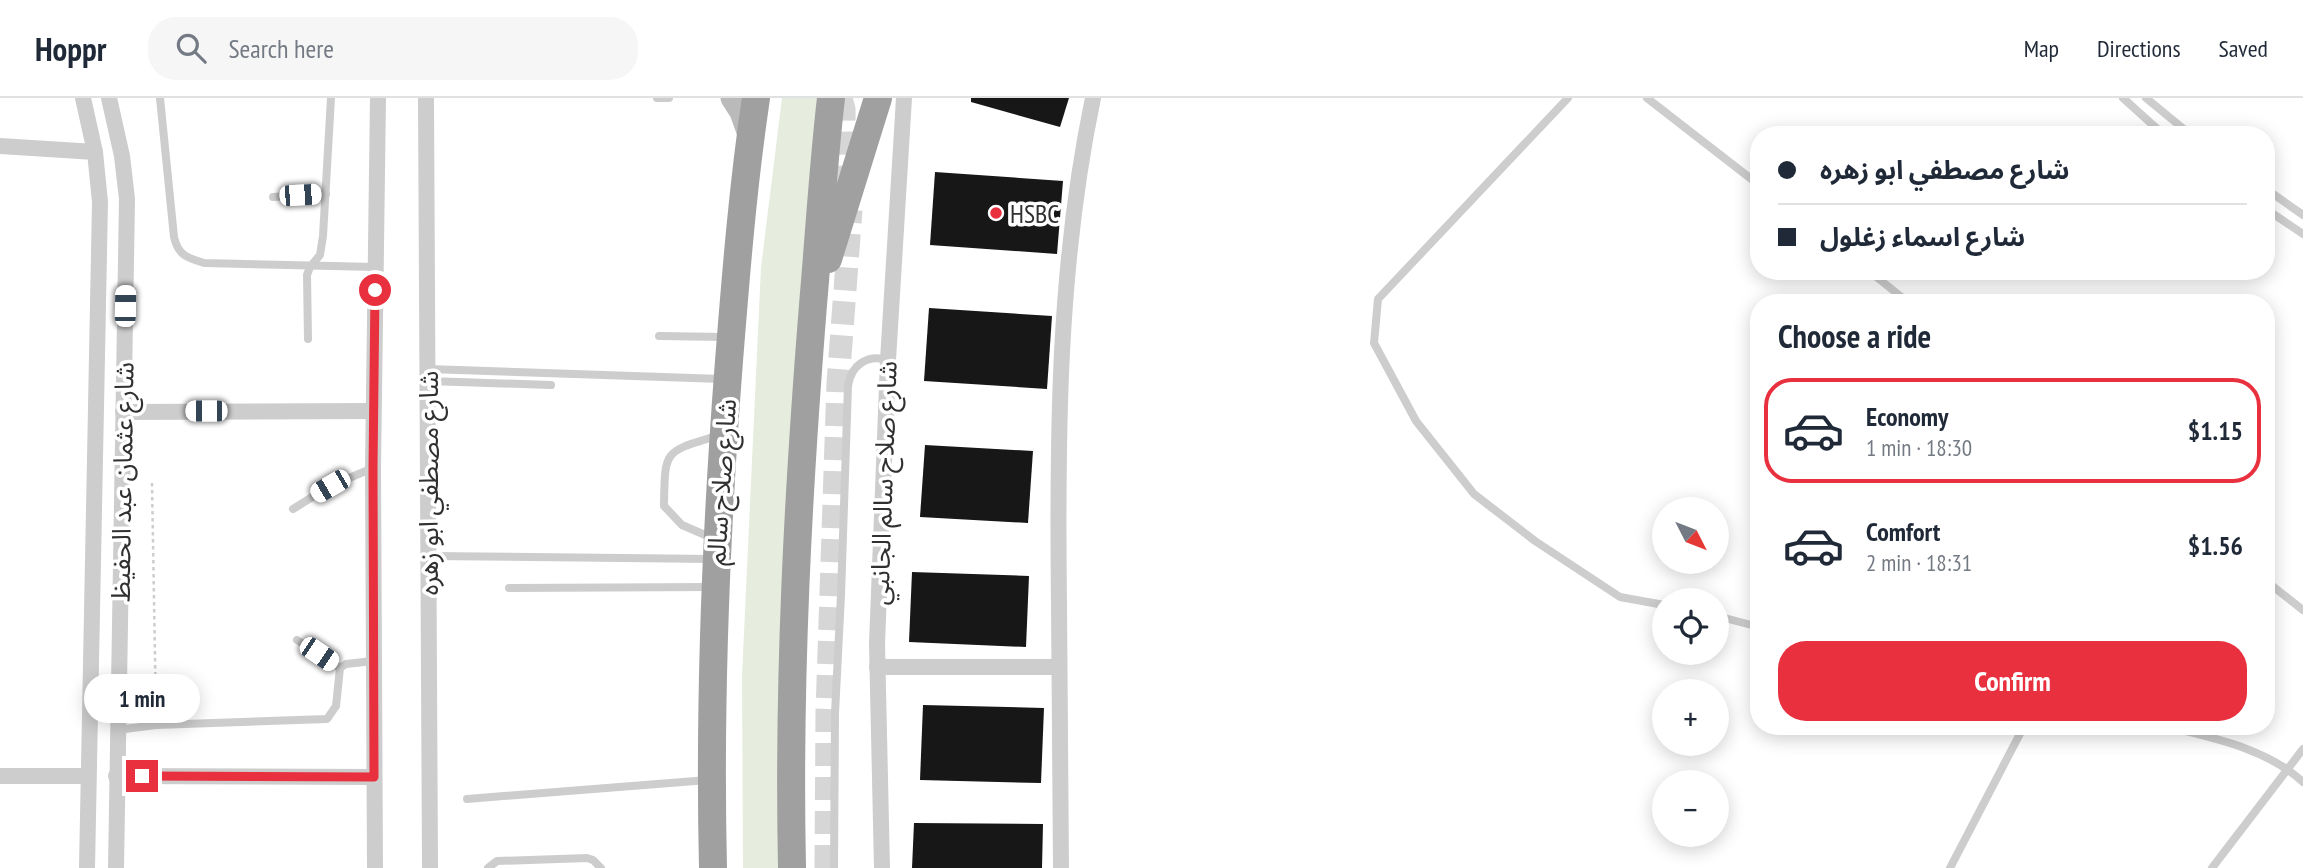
<!DOCTYPE html>
<html lang="en">
<head>
<meta charset="utf-8">
<style>
	:root { --surface:#fff; --page:#f6f6f7; --text:#1f2937; --muted:#747a83; --line:#e0e1e3; --accent:#e8303e }
	body { margin:0; font-family:"PT Sans Narrow","Noto Sans Arabic",sans-serif; background:var(--page); color:var(--text); height:100vh; display:flex; flex-direction:column; font-size:26px; white-space:nowrap }
	* { box-sizing:border-box; margin:0 }
	p { font-size:23px; color:var(--muted) }
	.icon { flex:none; width:38px; height:38px; fill:none; stroke:currentColor; stroke-width:2; stroke-linecap:round; stroke-linejoin:round }
	.map { position:relative; flex:1; overflow:hidden }
	.panel { position:absolute; left:1750px; top:196px; width:525px; height:441px; display:flex; flex-direction:column; background:var(--surface); border-radius:28px; box-shadow:0 4px 18px #0003 }
	.panel>* { flex:none }
	.banner { position:absolute; left:1750px; top:28px; width:525px; height:154px; border-radius:28px; box-shadow:0 4px 18px #0003; display:grid; align-content:center; height:154px; padding:0 28px; background:var(--surface) }
	.needle { width:46px; rotate:132deg }
	.fabs { position:absolute; left:1652px; top:399px; display:grid; gap:14px }
	.fabs a { display:grid; place-items:center; width:77px; height:77px; border-radius:50%; background:var(--surface); box-shadow:0 4px 18px #0003; font-size:35px }
	.end { position:absolute; width:32px; height:32px; margin:-16px; border:9px solid #e8303e; background:#fff; box-shadow:0 0 0 4px #fff }
	.from { border-radius:50% }
	.bubble { position:absolute; height:49px; border-radius:24px; background:var(--surface); box-shadow:0 4px 18px #0003; font-size:23px; font-weight:600; line-height:49px; text-align:center }
	.car { position:absolute; width:21px; height:42px; margin:-21px -10px; border-radius:9px; box-shadow:0 0 5px 2px #0007; background:linear-gradient(#fff 24%,#345 0 40%,#fff 0 76%,#345 0 86%,#fff 0) }
	.banner b { display:flex; align-items:center; gap:24px; height:66px; font-size:26px }
	.banner b+b { border-top:2px solid var(--line) }
	.banner i { width:18px; height:18px; background:var(--text) }
	ul { padding:0; list-style:none }
	li { display:flex; align-items:center; gap:21px; height:105px; margin:0 14px 10px; padding:0 14px; border:4px solid transparent; border-radius:28px }
	li div { flex:1 }
	li b { display:block; font-size:26px }
	li em { font-style:normal; font-weight:600 }
	li.current { border-color:var(--accent) }
	li>.icon { width:63px; height:63px; stroke-width:1.5 }
	h2 { padding:0 28px; font-size:32px; line-height:84px }
	.action { display:flex; gap:14px; margin-top:auto; padding:14px 28px }
	.action a { flex:1; height:80px; border-radius:28px; background:var(--accent); color:#fff; font-size:28px; font-weight:600; line-height:80px; text-align:center }
	header { display:flex; align-items:center; gap:42px; box-sizing:border-box; height:98px; padding:0 35px; background:var(--surface); border-bottom:2px solid var(--line) }
	header strong { font-size:33px }
	nav { display:flex; gap:38px; margin-inline-start:auto; font-size:24px }
	.search { width:490px; height:63px; background:var(--page); display:flex; align-items:center; gap:18px; box-sizing:border-box; padding:0 24px; border-radius:28px; color:var(--muted); font-size:26px }
	.map>svg:first-child { display:block }
	.green { fill:#e6edde }
	.building { fill:#171717 }
	.lines { fill:none; stroke-linecap:round; stroke-linejoin:round }
	.secondary-tunnel { stroke:#d6d6d6; stroke-width:23; stroke-dasharray:23 11; stroke-linecap:butt }
	.path { stroke:#cdcdcd; stroke-width:2.5; stroke-dasharray:3.5 3.5; stroke-linecap:butt }
	.service { stroke:#cdcdcd; stroke-width:8 }
	.minor { stroke:#cdcdcd; stroke-width:16 }
	.secondary { stroke:#bababa; stroke-width:23 }
	.trunk { stroke:#a0a0a0; stroke-width:28 }
	.route { stroke:#e8303e; stroke-width:9 }
	.poi-dot { fill:#e8303e; stroke:#fff; stroke-width:2.5 }
	.labels { text-anchor:middle; dominant-baseline:central; stroke-width:7; stroke-linejoin:round; paint-order:stroke }
	.poi-label { font-size:26px; fill:#303030; stroke:#fff; text-anchor:start }
	.street-label { font-size:26px; fill:#303030; stroke:#fff }
</style>
</head>
<body>
<header>
<strong>Hoppr</strong>
<div class="search"><svg class="icon" aria-label="search" viewBox="0 0 24 24"><circle cx="10" cy="10" r="6"/><path d="M15 15l6 6"/></svg>Search here</div>
<nav><a>Map</a><a>Directions</a><a>Saved</a></nav>
</header>
<div class="map">
<svg width="2303" height="770" viewBox="0 0 2303 770">
	<rect width="100%" height="100%" fill="#fff"/>
	<!-- green -->
	<path class="green" d="M 782,0 L 818,0 L 783,770 L 743,770 L 742,578 L 761,169 Z"/>
	<!-- building -->
	<g class="building">
		<path d="M 971,0 L 1069,0 L 1060,29 L 971,4 Z"/>
		<path d="M 935,74 L 1063,83 L 1057,156 L 930,147 Z"/>
		<path d="M 929,210 L 1052,218 L 1047,291 L 924,283 Z"/>
		<path d="M 925,347 L 1033,353 L 1028,425 L 920,419 Z"/>
		<path d="M 912,474 L 1029,478 L 1026,549 L 909,544 Z"/>
		<path d="M 923,607 L 1044,610 L 1041,685 L 920,682 Z"/>
		<path d="M 914,725 L 1043,726 L 1042,770 L 912,770 Z"/>
	</g>
	<g class="lines">
		<!-- secondary-tunnel -->
		<g class="secondary-tunnel">
			<path d="M 841,0 L 844,11 L 845,91"/>
			<path d="M 826,770 L 827,614 L 838,285 L 851,112"/>
		</g>
		<!-- path -->
		<path class="path" d="M 152,385 L 156,617"/>
		<!-- service -->
		<g class="service">
			<path d="M 160,0 L 174,139 C 178,157 187,160 204,165 L 376,169"/>
			<path d="M 657,0 L 669,0"/>
			<path d="M 1568,0 L 1378,201 L 1374,245 L 1416,323 L 1474,396 L 1535,443 L 1620,499 L 1664,507"/>
			<path d="M 1647,0 L 1759,87"/>
			<path d="M 2123,0 L 2164,37"/>
			<path d="M 2146,0 L 2191,37"/>
			<path d="M 2266,91 L 2303,117"/>
			<path d="M 273,99 L 326,96"/>
			<path d="M 2266,111 L 2303,136"/>
			<path d="M 1869,173 L 1909,205"/>
			<path d="M 659,238 L 725,239"/>
			<path d="M 308,241 L 307,177 L 310,169 L 320,157 L 323,138 L 331,0"/>
			<path d="M 428,271 L 722,281"/>
			<path d="M 428,283 L 551,287"/>
			<path d="M 293,411 L 330,388 L 373,370"/>
			<path d="M 712,440 L 682,427 L 664,408 C 665,352 663,354 717,338"/>
			<path d="M 428,458 L 713,461"/>
			<path d="M 2266,483 L 2303,512"/>
			<path d="M 509,490 L 712,489"/>
			<path d="M 1717,518 L 1759,529"/>
			<path d="M 297,542 L 340,570"/>
			<path d="M 2165,628 C 2213,640 2266,650 2303,684"/>
			<path d="M 117,632 L 156,627 L 327,621 L 336,608 L 340,570 L 346,566 L 373,563"/>
			<path d="M 467,701 L 708,682"/>
			<path d="M 488,770 L 497,763 L 587,760 L 593,762 L 601,770"/>
			<path d="M 834,770 L 835,615 L 841,497 L 848,288 C 851,267 867,256 888,262"/>
			<path d="M 1950,770 L 2024,628"/>
			<path d="M 2212,770 L 2303,651"/>
		</g>
		<!-- minor -->
		<g class="minor">
			<path d="M 83,0 L 95,54 L 100,104 L 87,770"/>
			<path d="M 109,0 L 122,58 L 127,101 L 116,770"/>
			<path d="M 426,0 L 430,770"/>
			<path d="M 0,48 L 95,54"/>
			<path d="M 123,314 L 373,313"/>
			<path d="M 877,569 L 1059,569"/>
			<path d="M 0,678 L 88,678"/>
			<path d="M 116,678 L 374,679"/>
			<path d="M 375,770 L 373,370 L 378,0"/>
			<path d="M 882,770 L 877,546 L 888,262 L 904,0"/>
			<path d="M 1061,770 C 1060,682 1060,594 1059,506 C 1057,336 1058,167 1093,0"/>
		</g>
		<!-- secondary -->
		<path class="secondary" d="M 732,0 L 741,14 L 750,39"/>
		<!-- trunk -->
		<g class="trunk">
			<path d="M 828,161 L 878,0"/>
			<path d="M 713,770 C 709,601 716,432 729,263 C 736,175 743,87 756,0"/>
			<path d="M 792,770 C 788,581 798,395 813,207 C 819,138 823,69 831,0"/>
		</g>
	</g>
	<g class="lines">
		<!-- route -->
		<path class="route" d="M 142,678 L 374,679 L 373,370 L 375,192"/>
	</g>
	<!-- markers -->
	<circle class="poi-dot" cx="996" cy="115" r="7"/>
	<g class="labels">
		<!-- poi labels -->
		<g class="poi-label">
			<text x="1010" y="115">HSBC</text>
		</g>
		<!-- street labels -->
		<g class="street-label">
			<text transform="translate(122 384) rotate(-89)">شارع عثمان عبد الحفيظ</text>
			<text transform="translate(721 384) rotate(-86)">شارع صلاح سالم</text>
			<text transform="translate(428 385) rotate(-90)">شارع مصطفي ابو زهره</text>
			<text transform="translate(883 385) rotate(-88)">شارع صلاح سالم الجانبي</text>
		</g>
	</g>
</svg>
<div class="fabs">
<a><svg class="needle" viewBox="-14 -14 28 28"><path d="M0-13l5 13h-10z" fill="#e53935"/><path d="M0 13l5-13h-10z" fill="#747a83"/></svg></a>
<a><svg class="icon" aria-label="locate" viewBox="0 0 24 24"><circle cx="12" cy="12" r="6"/><path d="M12 2v4M12 18v4M2 12h4M18 12h4"/></svg></a>
<a>+</a>
<a>−</a>
</div>
<i class="end from" style="left:375px;top:192px"></i>
<i class="end" style="left:142px;top:678px"></i>
<div class="bubble" style="left:84px;top:576px;width:116px">1 min</div>
<i class="car" style="left:300px;top:97px;rotate:87deg"></i>
<i class="car" style="left:125px;top:208px;rotate:1deg"></i>
<i class="car" style="left:206px;top:313px;rotate:270deg"></i>
<i class="car" style="left:330px;top:388px;rotate:240deg"></i>
<i class="car" style="left:319px;top:556px;rotate:124deg"></i>
<div class="banner">
<b><i class="from"></i>شارع مصطفي ابو زهره</b>
<b><i></i>شارع اسماء زغلول</b>
</div>
<section class="panel">
<h2>Choose a ride</h2>
<ul>
<li class="current"><svg class="icon" aria-label="car" viewBox="0 0 24 24"><path d="M5 17H2v-5l4-1 3-4h7l3 4 3 1v5h-3M9 17h6M6 11h13"/><circle cx="7" cy="17" r="2"/><circle cx="17" cy="17" r="2"/></svg><div><b>Economy</b><p>1 min · 18:30</p></div><em>$1.15</em></li>
<li><svg class="icon" aria-label="car" viewBox="0 0 24 24"><path d="M5 17H2v-5l4-1 3-4h7l3 4 3 1v5h-3M9 17h6M6 11h13"/><circle cx="7" cy="17" r="2"/><circle cx="17" cy="17" r="2"/></svg><div><b>Comfort</b><p>2 min · 18:31</p></div><em>$1.56</em></li>
</ul>
<div class="action"><a>Confirm</a></div>
</section>
</div>
</body>
</html>
